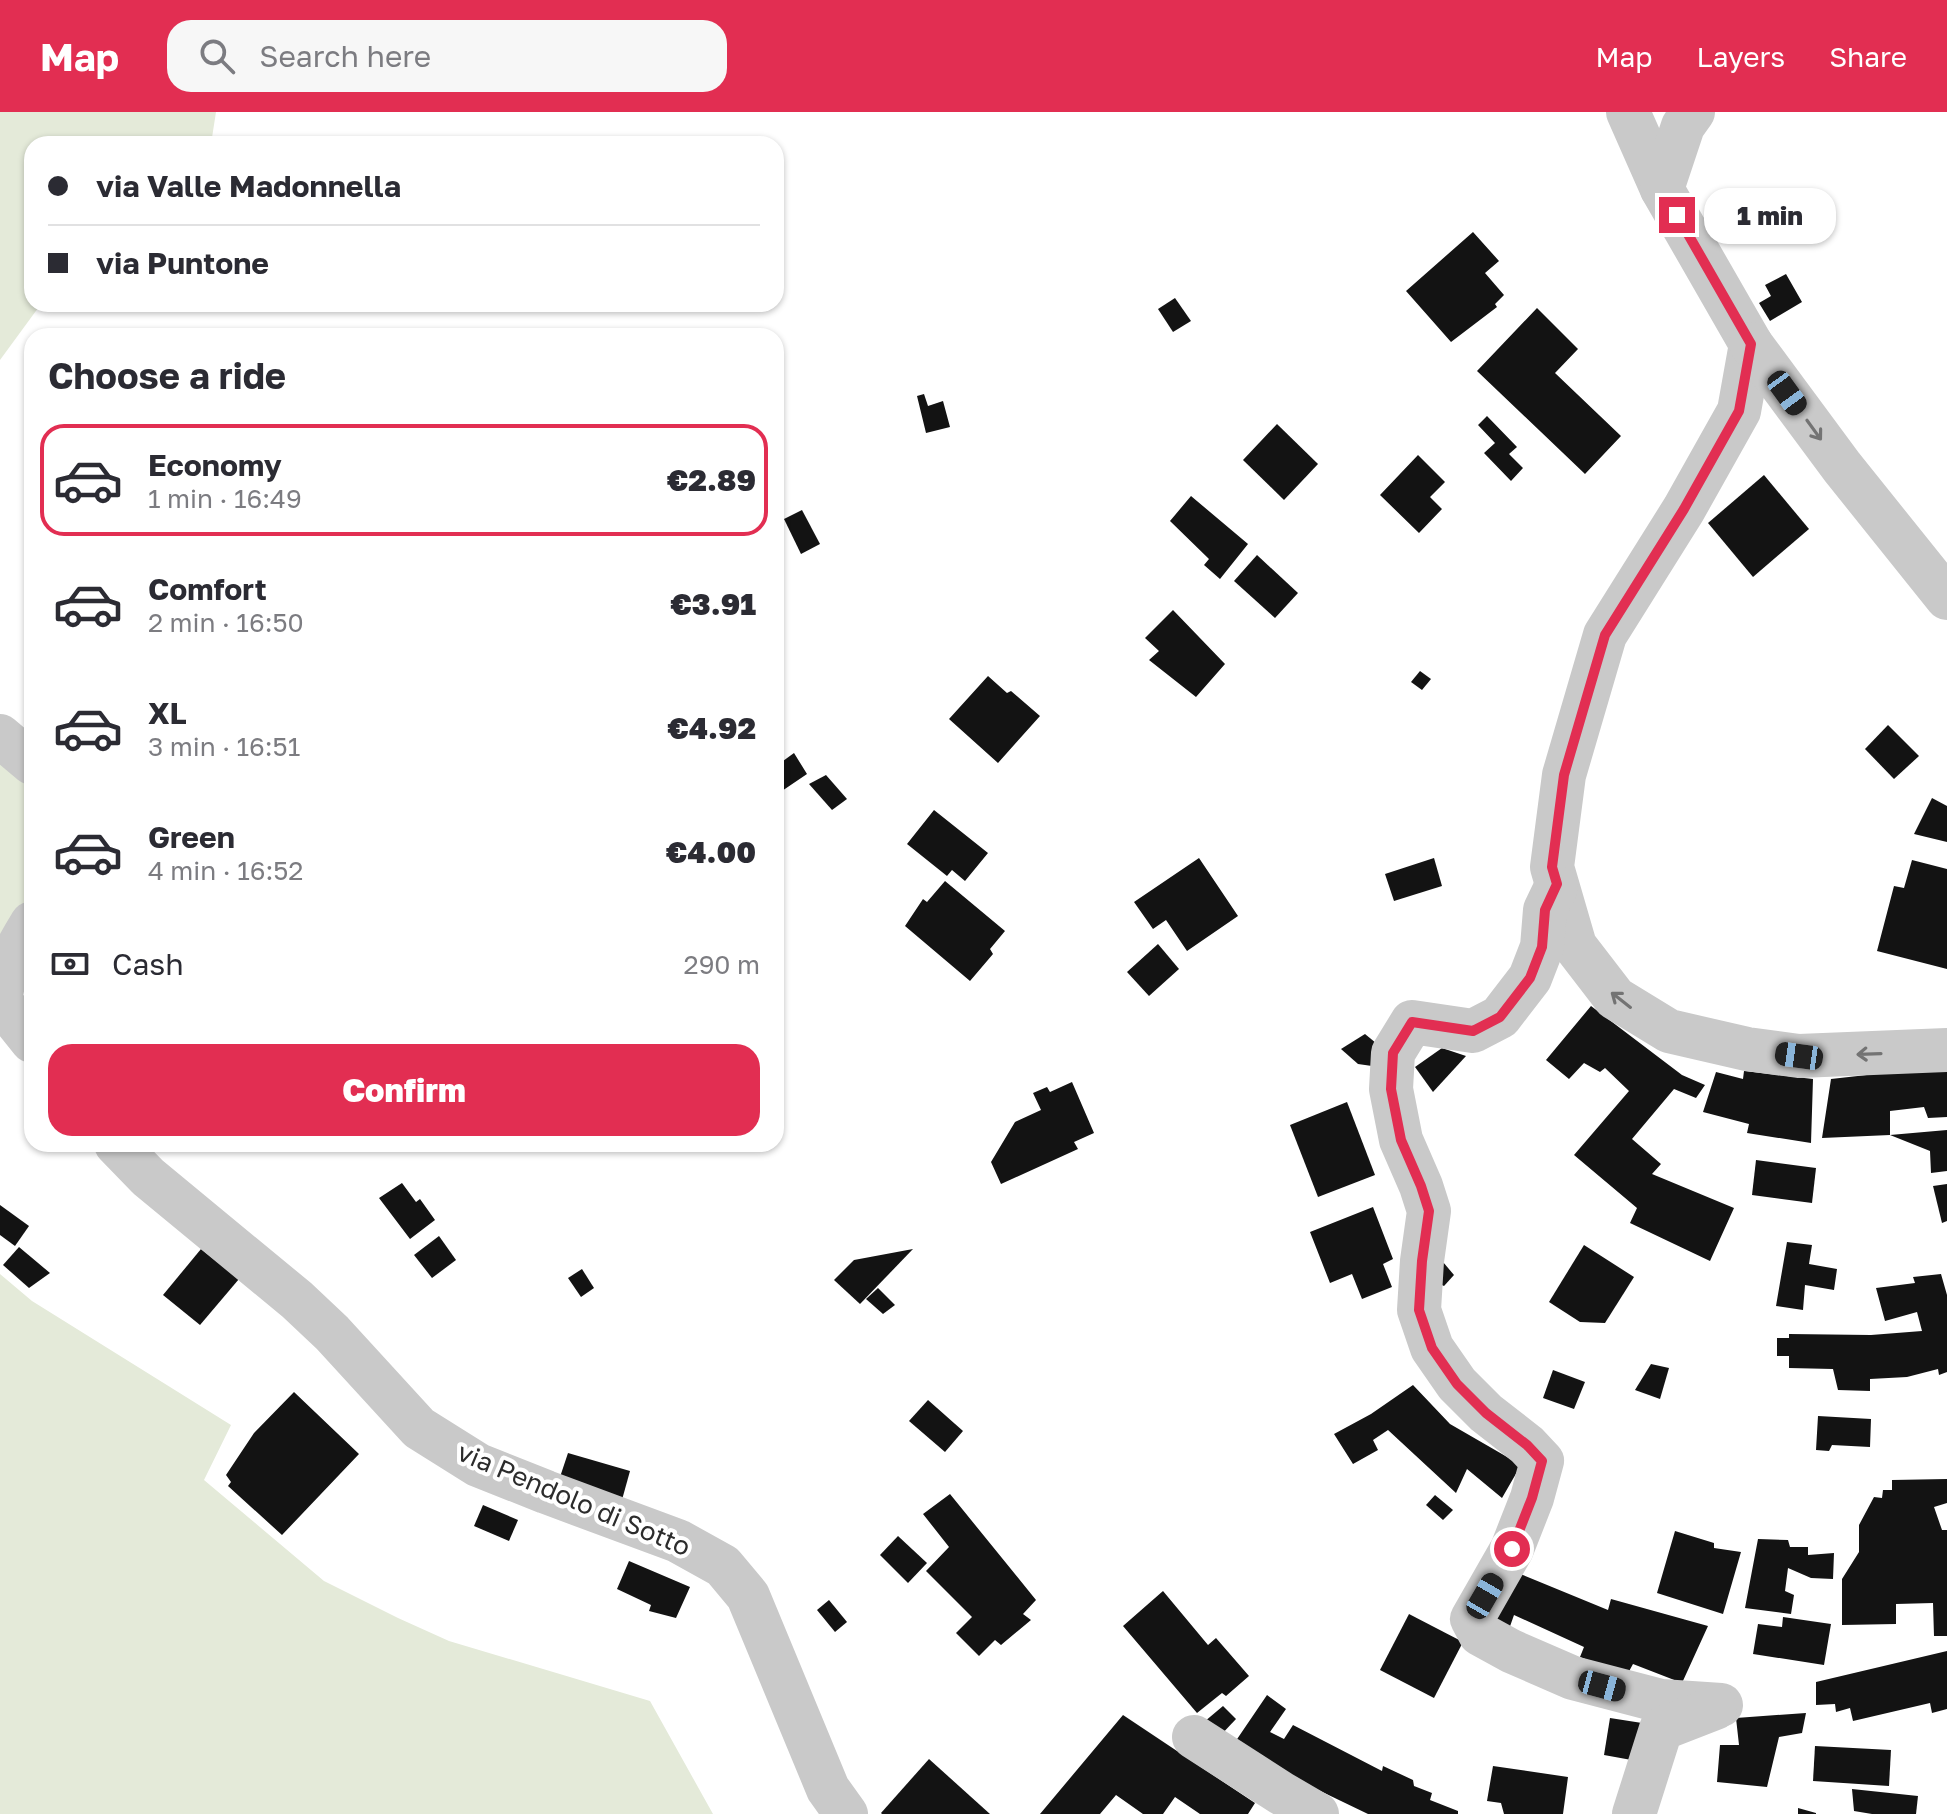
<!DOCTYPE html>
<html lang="en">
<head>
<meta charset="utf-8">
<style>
	:root { --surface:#fff; --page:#f7f7f7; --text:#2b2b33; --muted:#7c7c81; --line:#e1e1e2; --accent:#e22e52 }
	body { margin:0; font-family:"Golos Text",sans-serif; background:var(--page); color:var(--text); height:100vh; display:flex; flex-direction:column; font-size:30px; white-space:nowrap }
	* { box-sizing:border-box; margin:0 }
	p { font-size:26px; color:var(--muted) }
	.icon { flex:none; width:44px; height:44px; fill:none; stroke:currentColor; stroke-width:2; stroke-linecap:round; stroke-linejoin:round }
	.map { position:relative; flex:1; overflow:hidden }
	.sheet { position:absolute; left:24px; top:216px; width:760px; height:824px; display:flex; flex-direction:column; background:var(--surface); border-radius:24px; box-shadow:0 2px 6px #0004 }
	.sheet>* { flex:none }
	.hud { position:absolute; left:24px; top:24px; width:760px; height:176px; border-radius:24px; box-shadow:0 2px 6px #0004; display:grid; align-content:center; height:176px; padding:0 24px; background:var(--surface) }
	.end { position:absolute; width:36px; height:36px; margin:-18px; border:10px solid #e22e52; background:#fff; box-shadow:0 0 0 4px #fff }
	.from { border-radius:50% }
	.bubble { position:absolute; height:56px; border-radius:24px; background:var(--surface); box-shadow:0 2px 6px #0004; font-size:26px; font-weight:800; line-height:56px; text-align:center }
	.car { position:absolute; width:24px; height:48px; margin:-24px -12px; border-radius:10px; box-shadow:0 0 6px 2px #0007; background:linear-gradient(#222 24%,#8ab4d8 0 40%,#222 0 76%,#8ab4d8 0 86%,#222 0) }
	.hud b { display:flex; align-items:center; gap:28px; height:76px; font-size:30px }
	.hud b+b { border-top:2px solid var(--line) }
	.hud i { width:20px; height:20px; background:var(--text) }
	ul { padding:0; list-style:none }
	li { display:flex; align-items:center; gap:24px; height:112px; margin:0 16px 12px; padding:0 8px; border:4px solid transparent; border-radius:24px }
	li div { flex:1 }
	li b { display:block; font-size:30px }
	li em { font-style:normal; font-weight:800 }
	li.active { border-color:var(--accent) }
	li>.icon { width:72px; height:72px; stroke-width:1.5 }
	h2 { padding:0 24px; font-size:36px; line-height:96px }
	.pay { display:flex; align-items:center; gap:20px; height:88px; padding:0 24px; font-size:30px }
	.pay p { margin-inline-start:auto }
	.button { display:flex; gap:16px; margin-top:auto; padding:16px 24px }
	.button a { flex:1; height:92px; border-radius:24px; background:var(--accent); color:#fff; font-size:32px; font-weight:800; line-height:92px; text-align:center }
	header { display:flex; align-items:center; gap:48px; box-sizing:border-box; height:112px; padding:0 40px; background:var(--accent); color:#fff }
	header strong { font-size:38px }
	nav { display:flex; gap:44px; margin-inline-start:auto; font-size:28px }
	.search { width:560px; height:72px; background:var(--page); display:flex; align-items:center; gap:20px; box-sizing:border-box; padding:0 28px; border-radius:24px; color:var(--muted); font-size:30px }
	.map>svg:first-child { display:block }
	.green { fill:#e4ead9 }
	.building { fill:#131313 }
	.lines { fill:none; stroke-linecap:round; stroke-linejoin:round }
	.minor { stroke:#c9c9c9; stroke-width:44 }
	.oneway { stroke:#737373 }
	.route { stroke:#e22e52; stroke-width:10 }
	.labels { text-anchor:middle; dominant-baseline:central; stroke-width:8; stroke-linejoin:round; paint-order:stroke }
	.street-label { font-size:26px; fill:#2c2c2c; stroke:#fff }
</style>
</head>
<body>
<header>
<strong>Map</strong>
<div class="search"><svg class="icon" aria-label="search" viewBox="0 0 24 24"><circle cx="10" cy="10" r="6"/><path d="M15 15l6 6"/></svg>Search here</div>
<nav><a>Map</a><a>Layers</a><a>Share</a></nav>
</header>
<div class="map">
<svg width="1947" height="1702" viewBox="0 0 1947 1702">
	<rect width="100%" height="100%" fill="#fff"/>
	<!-- green -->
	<g class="green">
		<path d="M 0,0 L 216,0 L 211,32 L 32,32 L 32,192 L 41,192 L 0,248 Z"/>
		<path d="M 0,642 L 32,672 L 32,777 L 0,843 Z"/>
		<path d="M 0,1162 L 32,1189 L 231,1313 L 204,1368 L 324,1469 L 398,1506 L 449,1529 L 650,1589 L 713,1702 L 0,1702 Z"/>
	</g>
	<!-- building -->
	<g class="building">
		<path d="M 1473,120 L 1499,149 L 1485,161 L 1504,183 L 1495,192 L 1497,195 L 1451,230 L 1406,179 Z"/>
		<path d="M 1786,162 L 1802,190 L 1770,209 L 1759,191 L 1771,184 L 1765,173 Z"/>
		<path d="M 1175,186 L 1191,209 L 1173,220 L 1158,197 Z"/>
		<path d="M 1537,196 L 1578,237 L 1555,261 L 1621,324 L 1585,362 L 1477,259 Z"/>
		<path d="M 924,282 L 928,294 L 943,289 L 950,315 L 926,321 L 917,284 Z"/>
		<path d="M 1487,304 L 1517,335 L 1509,342 L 1523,356 L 1511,369 L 1484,341 L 1495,331 L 1478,313 Z"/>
		<path d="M 1277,312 L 1318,352 L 1284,388 L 1243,348 Z"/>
		<path d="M 1418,343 L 1445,370 L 1430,385 L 1442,397 L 1419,421 L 1380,383 Z"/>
		<path d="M 1764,363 L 1809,417 L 1753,465 L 1708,411 Z"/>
		<path d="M 1191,384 L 1248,432 L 1220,467 L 1204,453 L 1209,447 L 1170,409 Z"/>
		<path d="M 802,398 L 820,432 L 801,442 L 784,407 Z"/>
		<path d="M 1257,443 L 1298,481 L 1275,506 L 1234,469 Z"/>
		<path d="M 1173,498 L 1225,552 L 1196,585 L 1149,548 L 1159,539 L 1145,526 Z"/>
		<path d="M 1420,559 L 1431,567 L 1422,578 L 1411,570 Z"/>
		<path d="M 988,564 L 1007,581 L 1011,579 L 1040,604 L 998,651 L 949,607 Z"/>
		<path d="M 1888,613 L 1919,644 L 1894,667 L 1865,637 Z"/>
		<path d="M 776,639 L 783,649 L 794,641 L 807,662 L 776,683 Z"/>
		<path d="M 826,663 L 847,687 L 832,698 L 809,672 Z"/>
		<path d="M 1932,686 L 1947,694 L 1947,730 L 1914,722 Z"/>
		<path d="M 934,698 L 988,741 L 965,769 L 952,758 L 947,764 L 907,732 Z"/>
		<path d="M 1199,746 L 1238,804 L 1187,839 L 1166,808 L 1153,817 L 1134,790 Z"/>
		<path d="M 1434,746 L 1442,774 L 1394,789 L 1385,762 Z"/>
		<path d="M 1912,748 L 1947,757 L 1947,857 L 1877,839 L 1894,774 L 1904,776 Z"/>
		<path d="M 945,769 L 1005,819 L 990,837 L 993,842 L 970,869 L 905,814 L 923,787 L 927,790 Z"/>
		<path d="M 1158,832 L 1179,857 L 1149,884 L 1127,860 Z"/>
		<path d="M 1591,894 L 1682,963 L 1705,973 L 1696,986 L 1674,977 L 1632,1027 L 1661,1052 L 1652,1062 L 1734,1096 L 1710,1149 L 1630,1111 L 1637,1096 L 1574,1043 L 1629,979 L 1605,956 L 1600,960 L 1584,951 L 1569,967 L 1546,948 Z"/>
		<path d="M 1365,922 L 1382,936 L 1372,954 L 1358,952 L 1341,937 Z"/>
		<path d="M 1442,936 L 1466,944 L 1433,980 L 1415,955 Z"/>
		<path d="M 1947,954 L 1947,1005 L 1928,1006 L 1924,995 L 1890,999 L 1890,1023 L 1947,1018 L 1947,1059 L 1931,1061 L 1930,1039 L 1890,1023 L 1822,1026 L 1831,967 Z"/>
		<path d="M 1744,959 L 1813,967 L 1811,1031 L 1747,1021 L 1749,1012 L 1703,1000 L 1716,960 L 1743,967 Z"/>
		<path d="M 1072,970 L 1094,1021 L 1074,1030 L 1078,1037 L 1001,1072 L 991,1050 L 1015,1010 L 1041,998 L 1033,981 L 1047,975 L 1050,980 Z"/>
		<path d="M 1347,990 L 1375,1063 L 1318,1085 L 1290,1013 Z"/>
		<path d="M 1756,1048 L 1816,1056 L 1812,1091 L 1752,1083 Z"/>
		<path d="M 402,1071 L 416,1090 L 420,1087 L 435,1108 L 410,1127 L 379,1086 Z"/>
		<path d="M 1947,1072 L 1947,1109 L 1942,1111 L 1933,1074 Z"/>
		<path d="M 0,1093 L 29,1114 L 15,1134 L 0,1123 Z"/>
		<path d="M 1373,1095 L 1393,1147 L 1383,1152 L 1392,1175 L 1362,1187 L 1352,1162 L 1330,1171 L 1310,1120 Z"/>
		<path d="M 439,1124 L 456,1148 L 432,1166 L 414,1143 Z"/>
		<path d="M 1787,1130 L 1812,1133 L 1809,1152 L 1837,1157 L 1834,1178 L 1805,1173 L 1803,1198 L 1776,1194 Z"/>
		<path d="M 1584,1133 L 1634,1165 L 1605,1211 L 1580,1210 L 1549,1190 Z"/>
		<path d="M 19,1135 L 50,1161 L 29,1176 L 3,1153 Z"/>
		<path d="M 201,1137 L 239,1167 L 200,1213 L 163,1183 Z"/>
		<path d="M 913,1137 L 860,1192 L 834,1168 L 854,1148 Z"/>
		<path d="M 1443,1150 L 1454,1163 L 1444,1174 L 1433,1169 Z"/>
		<path d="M 582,1157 L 594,1176 L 581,1185 L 568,1166 Z"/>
		<path d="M 1941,1162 L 1947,1183 L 1947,1260 L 1939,1263 L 1938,1257 L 1907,1265 L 1870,1267 L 1870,1279 L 1838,1278 L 1833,1257 L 1789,1256 L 1789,1244 L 1777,1244 L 1777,1226 L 1789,1226 L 1789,1222 L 1871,1223 L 1922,1219 L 1917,1200 L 1885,1209 L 1876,1176 L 1915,1171 L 1913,1165 Z"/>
		<path d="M 878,1176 L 895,1193 L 883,1202 L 866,1187 Z"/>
		<path d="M 1651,1252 L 1669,1256 L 1660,1287 L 1635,1278 Z"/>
		<path d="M 1553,1258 L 1585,1270 L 1574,1297 L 1543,1286 Z"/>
		<path d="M 1413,1273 L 1450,1312 L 1521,1353 L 1502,1386 L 1467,1357 L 1456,1381 L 1388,1318 L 1373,1328 L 1378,1338 L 1353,1352 L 1334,1322 L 1371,1302 Z"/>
		<path d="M 294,1280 L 359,1342 L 282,1423 L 228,1374 L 231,1370 L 226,1363 L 254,1321 Z"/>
		<path d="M 928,1288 L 963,1319 L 945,1340 L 909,1309 Z"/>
		<path d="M 1818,1304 L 1871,1307 L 1870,1335 L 1832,1333 L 1829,1339 L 1816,1338 Z"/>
		<path d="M 568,1341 L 630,1359 L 620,1395 L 556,1377 Z"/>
		<path d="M 1947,1367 L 1947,1391 L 1934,1395 L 1942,1418 L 1947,1418 L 1947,1524 L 1934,1524 L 1933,1491 L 1896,1492 L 1896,1512 L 1842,1513 L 1842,1467 L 1859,1440 L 1859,1413 L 1874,1385 L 1882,1386 L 1883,1378 L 1892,1378 L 1892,1368 Z"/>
		<path d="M 950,1382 L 1036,1488 L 1023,1502 L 1031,1508 L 1001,1533 L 995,1528 L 979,1544 L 956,1521 L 972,1505 L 926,1459 L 949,1435 L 923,1402 Z"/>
		<path d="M 1435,1383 L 1453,1398 L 1443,1408 L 1426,1393 Z"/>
		<path d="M 483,1393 L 518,1408 L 509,1429 L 474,1414 Z"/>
		<path d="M 1675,1419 L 1714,1431 L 1714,1436 L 1741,1440 L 1723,1502 L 1657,1481 Z"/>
		<path d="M 898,1424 L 927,1451 L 908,1471 L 880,1443 Z"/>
		<path d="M 1758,1427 L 1788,1428 L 1790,1435 L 1808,1435 L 1808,1443 L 1834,1441 L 1833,1467 L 1811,1466 L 1788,1456 L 1785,1479 L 1794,1483 L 1791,1502 L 1745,1496 Z"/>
		<path d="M 629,1449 L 690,1475 L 676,1506 L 649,1499 L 651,1493 L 617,1477 Z"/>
		<path d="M 1513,1459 L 1608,1498 L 1611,1487 L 1708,1514 L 1682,1571 L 1633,1552 L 1627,1563 L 1580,1545 L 1584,1535 L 1514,1503 L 1508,1520 L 1489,1508 Z"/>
		<path d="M 1163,1479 L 1208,1533 L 1216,1526 L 1249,1564 L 1226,1584 L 1222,1581 L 1197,1601 L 1123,1514 Z"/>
		<path d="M 829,1488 L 847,1510 L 835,1520 L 817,1498 Z"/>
		<path d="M 1409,1502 L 1463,1530 L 1434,1586 L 1380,1558 Z"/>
		<path d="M 1783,1505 L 1831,1512 L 1824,1553 L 1753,1542 L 1758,1512 L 1782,1515 Z"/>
		<path d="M 1947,1539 L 1947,1597 L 1932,1601 L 1930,1591 L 1853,1609 L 1850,1596 L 1836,1600 L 1835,1592 L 1816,1593 L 1816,1570 Z"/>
		<path d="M 1267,1583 L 1286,1597 L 1270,1620 L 1284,1627 L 1293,1613 L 1382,1659 L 1383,1654 L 1413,1668 L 1414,1674 L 1432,1681 L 1430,1688 L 1458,1699 L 1458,1702 L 1368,1702 L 1231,1636 Z"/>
		<path d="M 1223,1594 L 1236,1607 L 1219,1625 L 1204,1610 Z"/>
		<path d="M 1806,1601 L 1802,1621 L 1779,1625 L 1767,1675 L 1717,1670 L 1720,1633 L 1739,1633 L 1736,1606 Z"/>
		<path d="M 1123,1603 L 1255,1691 L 1248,1702 L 1200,1702 L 1175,1685 L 1163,1702 L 1143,1702 L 1116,1683 L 1100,1702 L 1040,1702 Z"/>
		<path d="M 1610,1606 L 1642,1611 L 1637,1649 L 1604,1643 Z"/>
		<path d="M 1815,1634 L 1891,1638 L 1889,1674 L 1813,1669 Z"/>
		<path d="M 929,1647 L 990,1702 L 882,1702 L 881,1701 Z"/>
		<path d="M 1493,1654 L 1568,1665 L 1563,1702 L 1504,1702 L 1501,1691 L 1487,1689 Z"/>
		<path d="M 1852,1677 L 1918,1684 L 1916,1702 L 1872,1702 L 1854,1699 Z"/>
		<path d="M 1798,1696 L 1816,1701 L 1816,1702 L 1798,1702 Z"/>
	</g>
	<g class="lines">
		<!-- minor -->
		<g class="minor">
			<path d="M 1628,0 L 1662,77 L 1751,232 L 1739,299 L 1684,397 L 1605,523 L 1564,663 L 1552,755 L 1575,834 L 1615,886 L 1669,919 L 1747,937 L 1799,944 L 1947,938"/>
			<path d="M 1662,77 L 1683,14 L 1693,0"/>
			<path d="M 1751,232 L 1842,355 L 1947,486"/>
			<path d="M 0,624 L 32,651"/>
			<path d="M 1556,775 L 1545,798 L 1542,835 L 1530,866 L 1500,905 L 1473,919 L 1412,910 L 1393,941 L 1391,977 L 1401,1028 L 1421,1074 L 1429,1099 L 1422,1149 L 1419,1198 L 1432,1236 L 1457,1272 L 1486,1301 L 1527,1333 L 1542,1349 L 1532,1386 L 1512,1437 L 1472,1507 L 1480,1522 L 1511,1539 L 1573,1566 L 1661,1589 L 1721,1593"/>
			<path d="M 32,811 C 15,839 4,856 0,889 L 32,929"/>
			<path d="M 116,1032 L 148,1065 L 297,1188 L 332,1221 L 419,1316 L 478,1353 L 546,1380 L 678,1429 L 723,1454 L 748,1484 L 828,1677 L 846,1702"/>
			<path d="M 1194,1625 L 1281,1681 L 1317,1702"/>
			<path d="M 1634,1702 L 1661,1617 L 1715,1596"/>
		</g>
	</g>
	<!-- one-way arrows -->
	<defs><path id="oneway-shaft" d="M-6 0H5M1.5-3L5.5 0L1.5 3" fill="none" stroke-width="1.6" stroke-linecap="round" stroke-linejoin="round" transform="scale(2)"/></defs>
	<g class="oneway">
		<use href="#oneway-shaft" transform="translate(1814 318) rotate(54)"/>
		<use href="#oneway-shaft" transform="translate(1621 888) rotate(-142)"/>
		<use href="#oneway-shaft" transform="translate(1869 942) rotate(178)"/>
	</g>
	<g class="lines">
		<!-- route -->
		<path class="route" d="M 1512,1437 L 1532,1386 L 1542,1349 L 1527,1333 L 1486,1301 L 1457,1272 L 1432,1236 L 1419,1198 L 1422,1149 L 1429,1099 L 1421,1074 L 1401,1028 L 1391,977 L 1393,941 L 1412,910 L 1473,919 L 1500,905 L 1530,866 L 1542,835 L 1545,798 L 1557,772 L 1552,755 L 1564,663 L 1605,523 L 1684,397 L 1739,299 L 1751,232 L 1677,103"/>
	</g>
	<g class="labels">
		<!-- street labels -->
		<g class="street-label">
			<text transform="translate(574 1387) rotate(23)">via Pendolo di Sotto</text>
		</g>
	</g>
</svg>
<i class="end from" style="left:1512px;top:1437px"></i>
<i class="end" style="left:1677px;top:103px"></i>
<div class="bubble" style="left:1704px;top:76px;width:132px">1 min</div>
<i class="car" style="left:1787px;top:281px;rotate:144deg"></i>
<i class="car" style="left:1799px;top:944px;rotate:278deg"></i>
<i class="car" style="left:1485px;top:1484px;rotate:30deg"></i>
<i class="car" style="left:1602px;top:1574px;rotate:105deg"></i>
<div class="hud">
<b><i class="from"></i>via Valle Madonnella</b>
<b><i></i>via Puntone</b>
</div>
<section class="sheet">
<h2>Choose a ride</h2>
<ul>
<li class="active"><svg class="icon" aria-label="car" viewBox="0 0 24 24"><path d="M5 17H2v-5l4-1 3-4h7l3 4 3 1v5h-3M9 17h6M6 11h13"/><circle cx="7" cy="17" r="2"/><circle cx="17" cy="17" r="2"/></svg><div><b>Economy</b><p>1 min · 16:49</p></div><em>€2.89</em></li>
<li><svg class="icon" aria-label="car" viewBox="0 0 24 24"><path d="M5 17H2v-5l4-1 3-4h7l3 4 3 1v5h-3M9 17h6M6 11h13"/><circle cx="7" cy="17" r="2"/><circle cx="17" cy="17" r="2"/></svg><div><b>Comfort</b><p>2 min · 16:50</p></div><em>€3.91</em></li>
<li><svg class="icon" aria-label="car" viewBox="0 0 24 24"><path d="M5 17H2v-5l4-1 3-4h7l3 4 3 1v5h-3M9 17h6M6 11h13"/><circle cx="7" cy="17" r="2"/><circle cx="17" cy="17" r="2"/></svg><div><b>XL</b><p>3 min · 16:51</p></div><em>€4.92</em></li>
<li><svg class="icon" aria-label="car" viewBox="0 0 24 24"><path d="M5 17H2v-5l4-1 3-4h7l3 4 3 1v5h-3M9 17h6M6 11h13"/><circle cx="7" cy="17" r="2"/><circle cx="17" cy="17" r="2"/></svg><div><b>Green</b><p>4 min · 16:52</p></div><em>€4.00</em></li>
</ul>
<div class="pay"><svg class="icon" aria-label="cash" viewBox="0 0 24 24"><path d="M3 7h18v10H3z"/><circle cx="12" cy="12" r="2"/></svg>Cash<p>290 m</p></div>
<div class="button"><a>Confirm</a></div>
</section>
</div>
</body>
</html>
